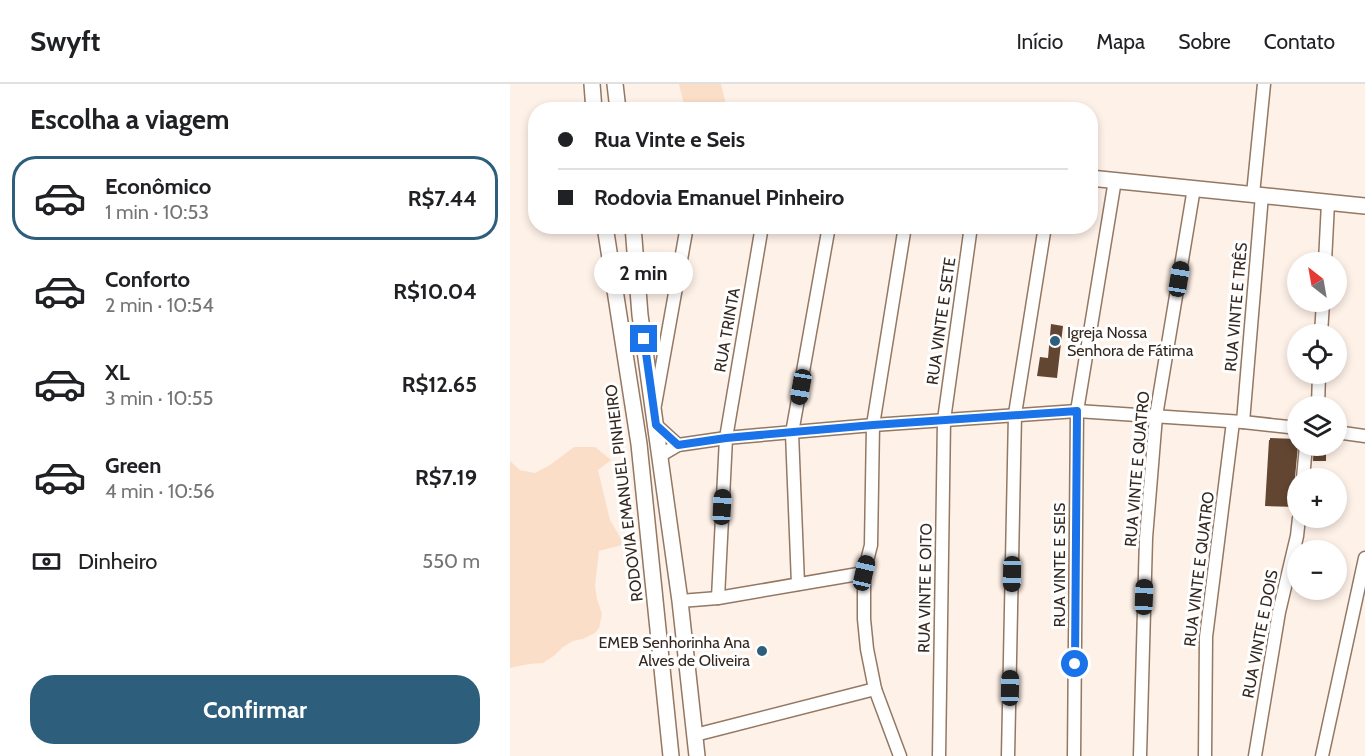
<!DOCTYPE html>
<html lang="pt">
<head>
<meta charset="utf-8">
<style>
	:root { --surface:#fff; --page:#f6f6f6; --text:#202124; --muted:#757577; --line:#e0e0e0; --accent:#2d5e7c }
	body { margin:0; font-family:Cabin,sans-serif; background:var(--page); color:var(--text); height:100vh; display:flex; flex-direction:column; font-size:22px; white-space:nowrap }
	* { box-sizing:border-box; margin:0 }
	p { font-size:20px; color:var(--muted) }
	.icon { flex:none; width:33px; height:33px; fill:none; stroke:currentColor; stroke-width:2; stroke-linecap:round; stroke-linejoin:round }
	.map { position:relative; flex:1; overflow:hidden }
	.side { display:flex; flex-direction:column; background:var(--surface); width:510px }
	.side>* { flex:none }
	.guide { position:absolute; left:18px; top:18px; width:570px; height:132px; border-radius:24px; box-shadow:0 3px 9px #0003; display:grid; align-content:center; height:132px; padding:0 30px; background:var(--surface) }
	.needle { width:39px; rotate:329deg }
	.controls { position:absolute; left:777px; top:168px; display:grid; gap:12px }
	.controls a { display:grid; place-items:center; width:60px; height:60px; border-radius:50%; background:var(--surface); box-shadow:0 3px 9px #0003; font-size:30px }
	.end { position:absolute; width:27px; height:27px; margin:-14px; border:8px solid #1a73e8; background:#fff; box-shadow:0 0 0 3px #fff }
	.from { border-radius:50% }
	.bubble { position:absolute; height:42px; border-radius:21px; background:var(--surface); box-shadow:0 3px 9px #0003; font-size:20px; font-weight:800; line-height:42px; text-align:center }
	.car { position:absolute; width:18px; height:36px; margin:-18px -9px; border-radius:8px; box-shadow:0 0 4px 2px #0007; background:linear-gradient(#222 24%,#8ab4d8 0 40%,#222 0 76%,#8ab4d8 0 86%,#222 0) }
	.guide b { display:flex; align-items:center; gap:21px; height:57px; font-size:22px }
	.guide b+b { border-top:2px solid var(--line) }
	.guide i { width:15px; height:15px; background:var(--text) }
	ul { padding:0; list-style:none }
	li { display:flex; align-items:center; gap:18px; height:84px; margin:0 12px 9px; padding:0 18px; border:3px solid transparent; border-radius:24px }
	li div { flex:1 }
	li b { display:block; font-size:22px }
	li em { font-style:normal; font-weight:800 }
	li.on { border-color:var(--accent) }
	li>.icon { width:54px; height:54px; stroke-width:1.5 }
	h2 { padding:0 30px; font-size:27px; line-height:72px }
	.pay { display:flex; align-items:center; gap:15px; height:66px; padding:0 30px; font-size:22px }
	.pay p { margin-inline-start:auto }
	.primary-button { display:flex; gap:12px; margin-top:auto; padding:12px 30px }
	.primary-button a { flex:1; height:69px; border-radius:24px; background:var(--accent); color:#fff; font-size:24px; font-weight:800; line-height:69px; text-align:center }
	header { display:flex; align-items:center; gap:36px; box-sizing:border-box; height:84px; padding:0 30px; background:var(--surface); border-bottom:2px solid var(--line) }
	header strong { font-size:28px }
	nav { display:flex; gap:33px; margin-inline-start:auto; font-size:21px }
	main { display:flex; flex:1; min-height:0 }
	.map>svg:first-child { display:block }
	.green { fill:#fbdec8 }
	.building { fill:#624631 }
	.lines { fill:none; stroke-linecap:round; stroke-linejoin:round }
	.minor-casing { stroke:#937864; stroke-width:15 }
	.major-casing { stroke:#937864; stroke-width:18 }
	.minor { stroke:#fff; stroke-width:12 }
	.major { stroke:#fff; stroke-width:15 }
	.route { stroke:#1a73e8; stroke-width:8 }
	.poi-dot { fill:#2d5e7c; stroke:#fff; stroke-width:2 }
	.labels { text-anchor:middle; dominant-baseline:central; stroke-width:6; stroke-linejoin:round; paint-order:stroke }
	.street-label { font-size:16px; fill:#342820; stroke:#fff }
	.poi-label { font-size:16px; fill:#342820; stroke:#fff; text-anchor:start }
</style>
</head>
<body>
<header>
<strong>Swyft</strong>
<nav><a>Início</a><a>Mapa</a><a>Sobre</a><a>Contato</a></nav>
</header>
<main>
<section class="side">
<h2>Escolha a viagem</h2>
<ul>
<li class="on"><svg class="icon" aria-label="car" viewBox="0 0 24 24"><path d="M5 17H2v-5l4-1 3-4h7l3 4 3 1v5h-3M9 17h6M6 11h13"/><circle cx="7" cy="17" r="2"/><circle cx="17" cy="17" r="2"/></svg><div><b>Econômico</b><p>1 min · 10:53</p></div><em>R$7.44</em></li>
<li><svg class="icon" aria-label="car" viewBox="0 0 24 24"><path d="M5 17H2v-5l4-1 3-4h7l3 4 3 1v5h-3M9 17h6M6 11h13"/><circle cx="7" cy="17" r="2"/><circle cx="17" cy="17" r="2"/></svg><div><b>Conforto</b><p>2 min · 10:54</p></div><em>R$10.04</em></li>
<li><svg class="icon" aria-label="car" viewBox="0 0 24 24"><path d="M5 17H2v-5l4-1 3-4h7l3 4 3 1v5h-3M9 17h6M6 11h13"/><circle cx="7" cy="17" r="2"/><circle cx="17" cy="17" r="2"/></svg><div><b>XL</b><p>3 min · 10:55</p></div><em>R$12.65</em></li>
<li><svg class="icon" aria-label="car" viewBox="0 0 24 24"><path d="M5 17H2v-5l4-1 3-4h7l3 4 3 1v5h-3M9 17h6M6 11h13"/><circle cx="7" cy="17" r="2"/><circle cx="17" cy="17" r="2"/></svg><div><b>Green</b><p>4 min · 10:56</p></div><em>R$7.19</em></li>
</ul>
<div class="pay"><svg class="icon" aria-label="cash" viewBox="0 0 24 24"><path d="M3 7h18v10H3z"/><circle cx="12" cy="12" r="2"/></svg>Dinheiro<p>550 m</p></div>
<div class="primary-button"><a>Confirmar</a></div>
</section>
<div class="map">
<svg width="855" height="672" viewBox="0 0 855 672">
	<rect width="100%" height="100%" fill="#fef1e8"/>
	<!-- green -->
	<g class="green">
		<path d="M 169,0 L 211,0 L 217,25 L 175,25 Z"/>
		<path d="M 64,363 L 85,363 L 101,376 L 88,386 L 100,436 L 113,458 L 112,461 L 89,467 L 85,502 L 87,515 L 92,530 L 89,544 L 85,549 L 73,555 L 63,557 L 53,563 L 45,571 L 33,579 L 19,580 L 0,584 L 0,377 L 10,386 L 25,389 L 40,381 Z"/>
	</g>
	<!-- building -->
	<g class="building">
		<path d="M 541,240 L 553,242 L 547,294 L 527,292 L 530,273 L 538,274 Z"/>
		<path d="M 760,354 L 787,355 L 788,362 L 785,393 L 788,400 L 788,423 L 755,422 L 759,356 L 760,356 Z"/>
		<path d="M 804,362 L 816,363 L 816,377 L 803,377 Z"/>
	</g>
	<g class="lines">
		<!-- minor casing -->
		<g class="minor-casing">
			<g id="minor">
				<path d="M 743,110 L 754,0"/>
				<path d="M 815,178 L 818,119"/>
				<path d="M 811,250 L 813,218"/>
				<path d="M 145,321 L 177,142"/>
				<path d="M 808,322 L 809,290"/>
				<path d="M 733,338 L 752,111"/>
				<path d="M 146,341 L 168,361"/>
				<path d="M 826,348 L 855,352"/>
				<path d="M 151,371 L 168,361 L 216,354 L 363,341 L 567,327 L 733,338 L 788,344"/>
				<path d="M 793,394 L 796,362"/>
				<path d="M 288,500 L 282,349 L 319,142"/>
				<path d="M 208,514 L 216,354 L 252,142"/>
				<path d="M 170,517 L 208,514 L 354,489"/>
				<path d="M 185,651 L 365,605"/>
				<path d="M 390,672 L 365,605 L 357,565 L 354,535 L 354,489 L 361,461 L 363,341 L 395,142"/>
				<path d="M 429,672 L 434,336 L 461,142"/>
				<path d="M 498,672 L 505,330 L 535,142"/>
				<path d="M 564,672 L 567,327 L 605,96"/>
				<path d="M 630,672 L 636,454 L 646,332 L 684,104"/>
				<path d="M 695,672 L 696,553 L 723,338"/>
				<path d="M 745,672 L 769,528 L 787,452 L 789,434"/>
				<path d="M 812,672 L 855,474"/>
			</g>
		</g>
		<!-- major casing -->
		<g class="major-casing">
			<g id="major">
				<path d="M 82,0 L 84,26"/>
				<path d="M 105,0 L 108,26"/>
				<path d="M 580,94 L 855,122"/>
				<path d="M 95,142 L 129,360 L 161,672"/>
				<path d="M 123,142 L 130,231 L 170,517 L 187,672"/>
			</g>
		</g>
		<!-- minor -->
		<use href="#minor" class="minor"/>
		<!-- major -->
		<use href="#major" class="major"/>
	</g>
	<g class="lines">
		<!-- route -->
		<path class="route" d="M 134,255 L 146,341 L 168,361 L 216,354 L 363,341 L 567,327 L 565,580"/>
	</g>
	<!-- markers -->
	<g class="poi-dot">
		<circle cx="545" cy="257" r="6"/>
		<circle cx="252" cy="567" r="6"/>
	</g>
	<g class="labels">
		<!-- street labels -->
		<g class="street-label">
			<text transform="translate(726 223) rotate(-85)">RUA VINTE E TRÊS</text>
			<text transform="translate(431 237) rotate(-82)">RUA VINTE E SETE</text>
			<text transform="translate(217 246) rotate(-80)">RUA TRINTA</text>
			<text transform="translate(627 385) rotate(-85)">RUA VINTE E QUATRO</text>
			<text transform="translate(114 409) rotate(-97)">RODOVIA EMANUEL PINHEIRO</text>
			<text transform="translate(549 481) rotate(-90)">RUA VINTE E SEIS</text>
			<text transform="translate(689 485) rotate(-83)">RUA VINTE E QUATRO</text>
			<text transform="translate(415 504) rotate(-89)">RUA VINTE E OITO</text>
			<text transform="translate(750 550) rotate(-79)">RUA VINTE E DOIS</text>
		</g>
		<!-- poi labels -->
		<g class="poi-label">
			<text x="557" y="248">Igreja Nossa<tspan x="557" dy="18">Senhora de Fátima</tspan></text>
			<text x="240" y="558" text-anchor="end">EMEB Senhorinha Ana<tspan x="240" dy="18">Alves de Oliveira</tspan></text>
		</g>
	</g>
</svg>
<div class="controls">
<a><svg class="needle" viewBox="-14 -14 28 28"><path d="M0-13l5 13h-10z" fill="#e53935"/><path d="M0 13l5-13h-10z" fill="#757577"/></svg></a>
<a><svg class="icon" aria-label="locate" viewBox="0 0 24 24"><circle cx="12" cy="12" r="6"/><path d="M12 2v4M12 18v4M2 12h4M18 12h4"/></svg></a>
<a><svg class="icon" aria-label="layers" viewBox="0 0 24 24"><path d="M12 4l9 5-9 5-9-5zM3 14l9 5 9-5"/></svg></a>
<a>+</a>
<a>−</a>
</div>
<i class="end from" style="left:565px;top:580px"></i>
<i class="end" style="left:134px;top:255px"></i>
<div class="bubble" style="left:84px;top:168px;width:99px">2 min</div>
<i class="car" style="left:669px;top:195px;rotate:9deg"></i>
<i class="car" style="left:291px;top:303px;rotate:190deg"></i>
<i class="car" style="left:212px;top:423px;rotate:3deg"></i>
<i class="car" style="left:354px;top:489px;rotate:13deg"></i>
<i class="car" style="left:502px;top:490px;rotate:181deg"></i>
<i class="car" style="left:634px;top:513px;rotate:2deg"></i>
<i class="car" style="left:500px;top:604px;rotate:1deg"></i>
<div class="guide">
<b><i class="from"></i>Rua Vinte e Seis</b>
<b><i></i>Rodovia Emanuel Pinheiro</b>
</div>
</div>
</main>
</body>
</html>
